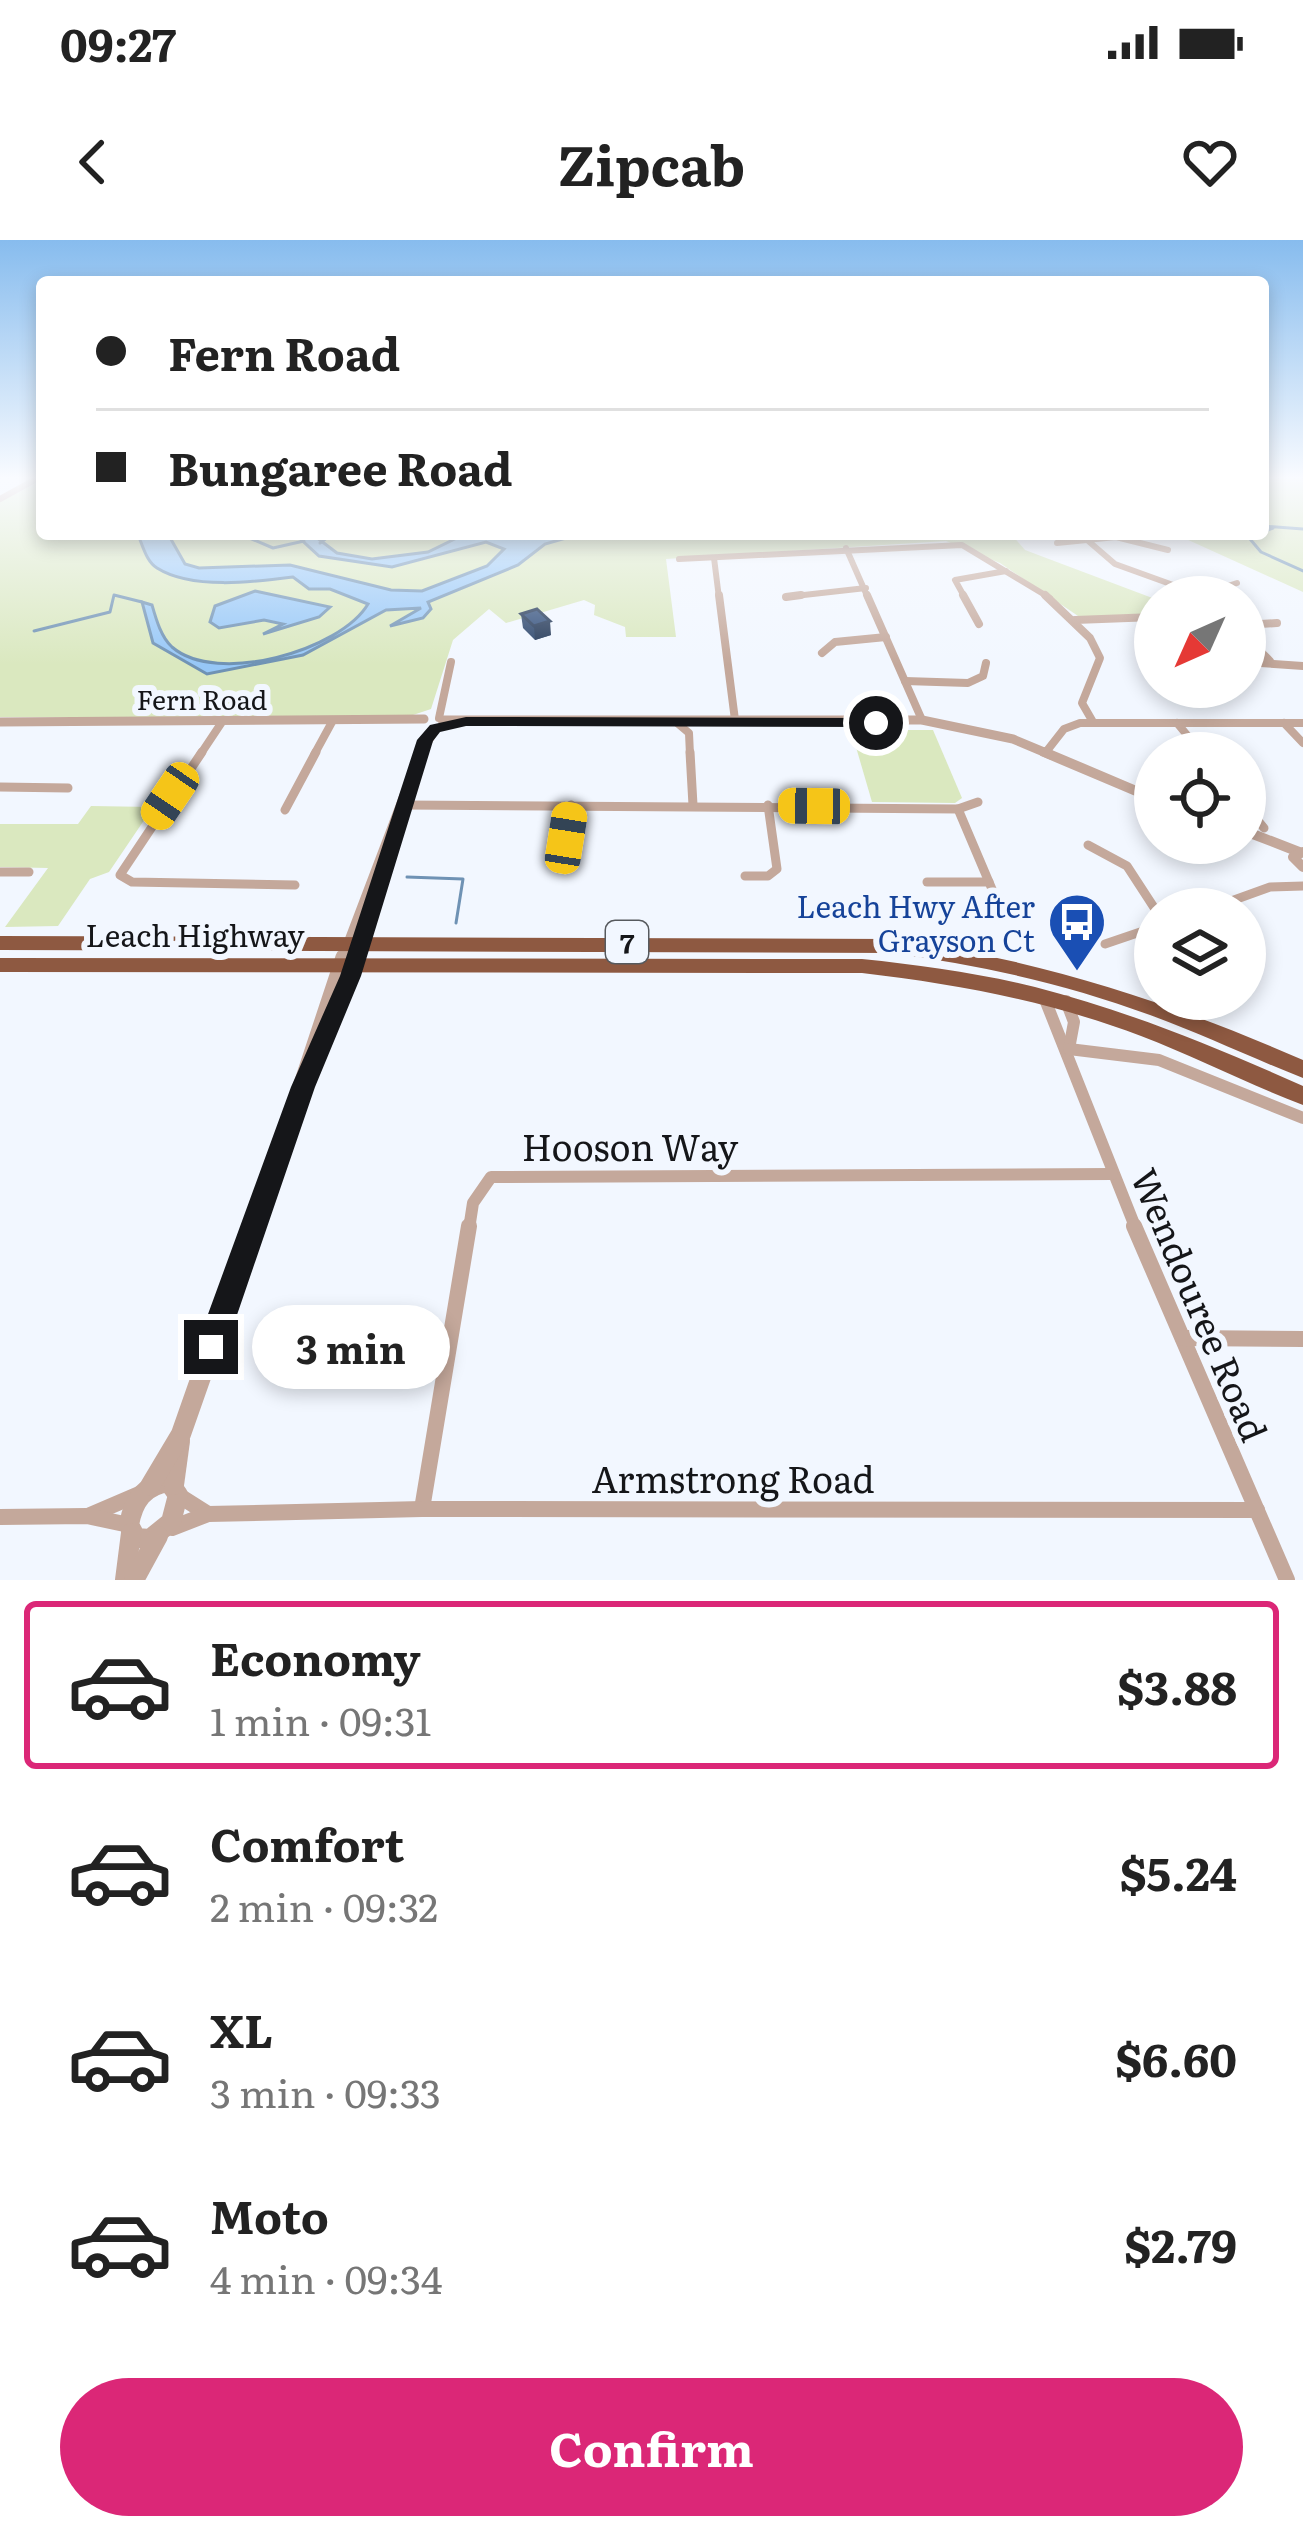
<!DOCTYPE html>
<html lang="en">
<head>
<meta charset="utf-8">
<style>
	:root { --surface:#fff; --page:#f2f2f2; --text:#222; --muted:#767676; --line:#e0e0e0; --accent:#db2777 }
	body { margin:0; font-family:Literata,serif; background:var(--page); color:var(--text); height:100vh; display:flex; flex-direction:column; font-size:45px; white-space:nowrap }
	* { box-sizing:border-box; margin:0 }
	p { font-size:39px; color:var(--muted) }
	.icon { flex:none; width:66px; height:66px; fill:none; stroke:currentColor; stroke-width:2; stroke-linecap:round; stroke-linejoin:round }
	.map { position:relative; height:1340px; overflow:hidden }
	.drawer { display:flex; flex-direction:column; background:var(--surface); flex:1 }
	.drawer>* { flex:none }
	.banner { position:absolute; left:36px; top:36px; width:1233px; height:264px; border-radius:12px; box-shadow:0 6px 18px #0003; display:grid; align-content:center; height:264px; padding:0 60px; background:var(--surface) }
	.needle { width:78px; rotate:225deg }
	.controls { position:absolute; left:1134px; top:336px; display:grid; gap:24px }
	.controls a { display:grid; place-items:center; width:132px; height:132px; border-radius:50%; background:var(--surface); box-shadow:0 6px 18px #0003; font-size:60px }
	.end { position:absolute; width:54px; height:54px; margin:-27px; border:15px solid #151619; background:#fff; box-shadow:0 0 0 6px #fff }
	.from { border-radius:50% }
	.bubble { position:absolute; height:84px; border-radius:42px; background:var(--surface); box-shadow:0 6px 18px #0003; font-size:39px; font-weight:700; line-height:84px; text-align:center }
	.car { position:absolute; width:36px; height:72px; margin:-36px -18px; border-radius:15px; box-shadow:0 0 9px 3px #0007; background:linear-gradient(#f5c518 24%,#345 0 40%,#f5c518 0 76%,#345 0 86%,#f5c518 0) }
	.banner b { display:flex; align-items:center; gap:42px; height:114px; font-size:45px }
	.banner b+b { border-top:3px solid var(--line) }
	.banner i { width:30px; height:30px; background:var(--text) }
	ul { padding:21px 0 0; list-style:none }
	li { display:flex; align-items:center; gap:36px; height:168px; margin:0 24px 18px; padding:0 36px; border:6px solid transparent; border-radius:12px }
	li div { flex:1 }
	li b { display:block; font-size:45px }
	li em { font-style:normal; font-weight:700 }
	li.selected { border-color:var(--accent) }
	li>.icon { width:108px; height:108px; stroke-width:1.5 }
	.cta { display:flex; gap:24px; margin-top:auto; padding:24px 60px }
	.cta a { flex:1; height:138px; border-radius:72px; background:var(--accent); color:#fff; font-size:48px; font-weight:700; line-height:138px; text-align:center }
	.status { display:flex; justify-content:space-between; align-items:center; height:84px; padding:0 60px; background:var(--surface); direction:ltr }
	.status svg { height:33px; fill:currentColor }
	header { display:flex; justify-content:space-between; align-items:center; height:156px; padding:0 60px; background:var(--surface); font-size:54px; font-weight:700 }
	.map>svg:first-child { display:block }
	.green { fill:#dae8bf }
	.water { fill:#96c7f7; stroke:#6f92b4; stroke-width:3 }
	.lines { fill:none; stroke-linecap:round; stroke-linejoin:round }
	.stream { stroke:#6f92b4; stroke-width:3 }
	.minor-far4 { stroke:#c4a89b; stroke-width:6 }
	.minor-far3 { stroke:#c4a89b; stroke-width:8 }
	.minor-far2 { stroke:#c4a89b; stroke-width:9 }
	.minor-far1 { stroke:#c4a89b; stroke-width:12 }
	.minor { stroke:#c4a89b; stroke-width:16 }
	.tertiary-far3 { stroke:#c4a89b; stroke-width:9 }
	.tertiary-far2 { stroke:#c4a89b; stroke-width:10 }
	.tertiary-far1 { stroke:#c4a89b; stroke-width:15 }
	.tertiary { stroke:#c4a89b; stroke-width:20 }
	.trunk { fill:#8e5941; fill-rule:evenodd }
	.wall { fill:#264067 }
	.shaded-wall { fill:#1f3454 }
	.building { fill:#2c4a78; stroke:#1f3454; stroke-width:3 }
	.route { fill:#151619 }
	.labels { text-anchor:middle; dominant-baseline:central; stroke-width:12; stroke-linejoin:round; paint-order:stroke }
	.far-street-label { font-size:27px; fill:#151619; stroke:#f2f7ff }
	.shield { fill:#f2f7ff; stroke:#575a5e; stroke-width:3 }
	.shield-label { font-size:27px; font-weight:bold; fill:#151619 }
	.transit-label { font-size:30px; fill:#164399; stroke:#f2f7ff; text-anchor:end }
	.street-label { font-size:30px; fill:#151619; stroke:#f2f7ff }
	.near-street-label { font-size:36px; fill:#151619; stroke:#f2f7ff }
</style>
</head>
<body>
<div class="status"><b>09:27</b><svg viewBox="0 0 49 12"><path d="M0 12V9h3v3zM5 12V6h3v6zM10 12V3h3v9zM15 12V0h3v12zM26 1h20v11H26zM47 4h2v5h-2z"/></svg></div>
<header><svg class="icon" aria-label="back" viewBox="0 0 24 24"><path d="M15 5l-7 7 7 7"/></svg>Zipcab<svg class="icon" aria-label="heart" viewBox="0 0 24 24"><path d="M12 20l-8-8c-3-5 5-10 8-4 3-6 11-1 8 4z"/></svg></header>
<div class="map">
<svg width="1303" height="1340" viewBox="0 0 1303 1340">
	<rect width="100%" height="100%" fill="#f2f7ff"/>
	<!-- green -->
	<g class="green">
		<path d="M 1263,237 L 1303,237 L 1303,352 L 1175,294 L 1263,294 Z"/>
		<path d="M 42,240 L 42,294 L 1011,294 L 1025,310 L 1155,359 L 1155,374 L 1081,378 L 1000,323 L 946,301 L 666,319 L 676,397 L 626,397 L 625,387 L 594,375 L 595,365 L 584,360 L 506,383 L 489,369 L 453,400 L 431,469 L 407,477 L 0,477 L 0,262 Z"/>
		<path d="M 851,490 L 933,490 L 962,558 L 955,563 L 872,562 Z"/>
		<path d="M 91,566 L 153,567 L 109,632 L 90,639 L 58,686 L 5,687 L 48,628 L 0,627 L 0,584 L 78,584 Z"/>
	</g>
	<!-- water -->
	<g class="water">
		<path d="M 168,294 L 185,324 L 199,328 L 290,325 L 391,350 L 422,351 L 487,326 L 504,309 L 486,302 L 392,327 L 319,316 L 295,294 L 312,294 L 337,313 L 372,319 L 428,312 L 465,294 L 580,294 L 545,304 L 518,325 L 428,362 L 431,369 L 423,378 L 390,386 L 421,368 L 386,370 L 303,415 L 207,434 L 153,403 L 142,362 L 152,365 C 156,379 161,397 172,407 C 217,446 341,410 368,364 L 330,349 L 309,349 L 293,337 C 254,342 192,350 157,328 C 146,321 143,306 138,295 Z"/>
		<path d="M 255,351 L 330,367 L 319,377 L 263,394 L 283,384 L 264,380 L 219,388 L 210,382 L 215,366 Z"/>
	</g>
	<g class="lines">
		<!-- stream -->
		<g class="stream">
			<path d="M 1263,286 L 1303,289"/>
			<path d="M 1263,292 L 1273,288"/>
			<path d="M 240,294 L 273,308 L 304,301"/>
			<path d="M 1253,294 L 1250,299 L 1261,312 L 1303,331"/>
			<path d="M 320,303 L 332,294"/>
			<path d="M 34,391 L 110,372 L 114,355 L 142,362"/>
			<path d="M 407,637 L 463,639 L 456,683"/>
		</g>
		<!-- minor-far4 -->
		<g class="minor-far4">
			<path d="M 0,259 L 40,237"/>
			<path d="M 1086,299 L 1115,324 L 1198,354"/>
			<path d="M 1057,303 L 1116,297 L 1168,310"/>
			<path d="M 846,308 L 868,358"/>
			<path d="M 714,318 L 719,358"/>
			<path d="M 679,319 L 962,305 L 1050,358"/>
			<path d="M 786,357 L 866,348"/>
			<path d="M 1195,357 L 1237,343"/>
			<path d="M 965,358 L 955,340 L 1006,331"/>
		</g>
		<!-- minor-far3 -->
		<g class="minor-far3">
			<path d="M 719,355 L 735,480"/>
			<path d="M 867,355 L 922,480"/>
			<path d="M 963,355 L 979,384"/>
			<path d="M 1045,355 L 1090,398 L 1100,418 L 1082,463 L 1093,482"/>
			<path d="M 786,357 L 801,355"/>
			<path d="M 1195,357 L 1200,355"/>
			<path d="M 1075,380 L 1155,377"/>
			<path d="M 1245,385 L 1277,383"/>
			<path d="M 1245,396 L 1270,421"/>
			<path d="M 822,413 L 835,402 L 886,397"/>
			<path d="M 1245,422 L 1303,426"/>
			<path d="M 905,441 L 968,443 L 983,436 L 986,423"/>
			<path d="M 439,478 L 451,422"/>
			<path d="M 676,482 L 689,493 L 690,515"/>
			<path d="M 1177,483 L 1202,513"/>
			<path d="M 1284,483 L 1303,503"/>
			<path d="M 1046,512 L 1064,489 L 1080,483 L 1303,483"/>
			<path d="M 200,515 L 222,482"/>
			<path d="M 314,515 L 332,482"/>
		</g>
		<!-- minor-far2 -->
		<g class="minor-far2">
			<path d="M 202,512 L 120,635 L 132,642 L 295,645"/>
			<path d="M 690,512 L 693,565"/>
			<path d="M 0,547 L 68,548"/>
			<path d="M 403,565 L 958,569 L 978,562"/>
			<path d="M 1245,565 L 1264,588"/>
			<path d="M 958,569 L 1000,668"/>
			<path d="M 285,570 L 316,512"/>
			<path d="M 1088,605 L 1127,626 L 1155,669"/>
			<path d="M 561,608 L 571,565"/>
			<path d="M 0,632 L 29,632"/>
			<path d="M 745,636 L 768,636 L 777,629 L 768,565"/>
			<path d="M 927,642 L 989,642"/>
			<path d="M 1209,669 L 1270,647 L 1303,646"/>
			<path d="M 1105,704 L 1155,687"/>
		</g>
		<!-- minor-far1 -->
		<g class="minor-far1">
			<path d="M 1044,757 L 1136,989"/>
			<path d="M 1066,761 L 1074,782 L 1069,809"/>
			<path d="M 1069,809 L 1159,820 L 1303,878"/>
			<path d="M 469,989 L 473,963 L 491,937 L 1112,934"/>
		</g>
		<!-- minor -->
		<g class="minor">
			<path d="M 1134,986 L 1287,1340"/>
			<path d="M 1183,1098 L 1303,1099"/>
			<path d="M 178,1255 L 208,1274"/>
			<path d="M 422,1269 L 469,986"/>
			<path d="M 90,1275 L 139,1254"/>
			<path d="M 0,1277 L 87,1276 L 129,1285"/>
			<path d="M 172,1288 L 208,1274 L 422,1269 L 1257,1270"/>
		</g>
		<!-- tertiary-far3 -->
		<g class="tertiary-far3">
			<path d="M 442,480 L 922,480 L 1013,499 L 1051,515"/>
			<path d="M 0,482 L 424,479"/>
			<path d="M 420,515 L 435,489"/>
		</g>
		<!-- tertiary-far2 -->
		<g class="tertiary-far2">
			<path d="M 1044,512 L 1155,559"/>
			<path d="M 1245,591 L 1299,612"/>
			<path d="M 1303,612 L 1293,617 L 1303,627"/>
			<path d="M 342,720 L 421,512"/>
			<path d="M 353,720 L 387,624"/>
		</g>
		<!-- tertiary-far1 -->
		<g class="tertiary-far1">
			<path d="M 313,831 L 354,717"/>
			<path d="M 253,989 L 343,717"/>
		</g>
		<!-- tertiary -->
		<g class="tertiary">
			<path d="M 169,1242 L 178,1255 L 171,1282 L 150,1299 L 136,1298 L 129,1285 C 133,1261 144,1245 169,1242 Z"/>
			<path d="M 174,1245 L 180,1201"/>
			<path d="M 150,1246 L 181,1194 L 254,986"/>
			<path d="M 125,1340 L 131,1293"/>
			<path d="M 134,1340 L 158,1296"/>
		</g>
		<!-- trunk -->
		<g class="trunk">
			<path d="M 0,696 L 891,699 C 1037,719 1168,761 1303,820 L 1303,838 C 1252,818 1202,794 1150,775 C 1066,744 980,725 891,713 L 0,710 Z"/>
			<path d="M 0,718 L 862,719 C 920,725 978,733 1035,747 C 1128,771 1216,807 1303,846 L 1303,865 C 1248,844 1196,817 1141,796 C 1051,762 958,744 862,733 L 0,732 Z"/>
		</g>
	</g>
	<!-- wall -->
	<path class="wall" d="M 521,374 L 551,395 L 535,400 L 523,388 Z"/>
	<!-- shaded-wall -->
	<path class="shaded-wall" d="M 550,381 L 551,395 L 535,400 L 534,386 Z"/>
	<!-- building -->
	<path class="building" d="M 537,369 L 550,381 L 534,386 L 521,374 Z"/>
	<!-- sky -->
	<linearGradient id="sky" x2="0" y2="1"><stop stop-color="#87bcee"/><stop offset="0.56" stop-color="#f9fbff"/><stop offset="1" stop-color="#f9fbff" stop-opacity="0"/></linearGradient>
	<rect width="1303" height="425" fill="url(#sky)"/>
	<!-- route -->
	<path class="route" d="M 466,477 L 876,478 L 883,483 L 876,487 L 466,486 L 440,492 L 433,501 L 361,736 L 315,847 L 226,1107 L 222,1118 L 211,1122 L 201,1118 L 196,1107 L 291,847 L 340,736 L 417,500 L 430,485 Z"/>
	<!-- icons -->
	<defs>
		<g id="bus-pin" transform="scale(3)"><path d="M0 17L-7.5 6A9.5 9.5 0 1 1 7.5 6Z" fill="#1a4fb4" stroke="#f2f7ff"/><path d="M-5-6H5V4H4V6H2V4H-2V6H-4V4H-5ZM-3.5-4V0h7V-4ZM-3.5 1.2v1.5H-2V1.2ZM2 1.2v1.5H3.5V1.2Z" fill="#fff"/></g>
	</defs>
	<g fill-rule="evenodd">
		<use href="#bus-pin" x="1077" y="682"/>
	</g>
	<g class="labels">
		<!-- far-street labels -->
		<g class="far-street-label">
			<text x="202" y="458">Fern Road</text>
		</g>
		<!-- shield labels -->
		<rect class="shield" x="606" y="681" width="42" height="42" rx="9"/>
		<g class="shield-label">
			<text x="627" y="702">7</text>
		</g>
		<!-- transit labels -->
		<g class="transit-label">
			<text x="1035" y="665">Leach Hwy After<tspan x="1035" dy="34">Grayson Ct</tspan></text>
		</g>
		<!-- street labels -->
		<g class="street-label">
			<text x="195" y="694">Leach Highway</text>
		</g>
		<!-- near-street labels -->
		<g class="near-street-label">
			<text x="630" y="905">Hooson Way</text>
			<text transform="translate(1201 1064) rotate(67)">Wendouree Road</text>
			<text x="733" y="1237">Armstrong Road</text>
		</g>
	</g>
</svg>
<div class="controls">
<a><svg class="needle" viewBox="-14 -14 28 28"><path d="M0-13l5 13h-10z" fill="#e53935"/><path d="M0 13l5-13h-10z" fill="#767676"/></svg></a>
<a><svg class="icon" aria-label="locate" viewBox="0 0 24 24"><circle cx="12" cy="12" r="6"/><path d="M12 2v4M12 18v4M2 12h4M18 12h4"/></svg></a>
<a><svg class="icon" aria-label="layers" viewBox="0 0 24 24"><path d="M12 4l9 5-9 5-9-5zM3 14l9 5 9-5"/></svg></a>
</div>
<i class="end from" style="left:876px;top:483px"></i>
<i class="end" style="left:211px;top:1107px"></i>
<div class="bubble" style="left:252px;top:1065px;width:198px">3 min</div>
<i class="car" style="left:170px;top:556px;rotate:214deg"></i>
<i class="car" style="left:814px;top:566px;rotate:271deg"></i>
<i class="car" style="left:566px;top:598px;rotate:9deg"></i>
<div class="banner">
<b><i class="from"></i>Fern Road</b>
<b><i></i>Bungaree Road</b>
</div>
</div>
<section class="drawer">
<ul>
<li class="selected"><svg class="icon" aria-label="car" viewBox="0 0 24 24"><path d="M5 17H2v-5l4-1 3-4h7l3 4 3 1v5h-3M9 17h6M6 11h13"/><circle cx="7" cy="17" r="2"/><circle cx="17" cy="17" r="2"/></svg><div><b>Economy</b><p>1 min · 09:31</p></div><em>$3.88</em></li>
<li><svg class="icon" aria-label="car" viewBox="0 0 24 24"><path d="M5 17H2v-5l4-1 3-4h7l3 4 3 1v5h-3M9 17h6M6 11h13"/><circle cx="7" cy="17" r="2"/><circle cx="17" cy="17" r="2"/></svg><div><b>Comfort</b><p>2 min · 09:32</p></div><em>$5.24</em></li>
<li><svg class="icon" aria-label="car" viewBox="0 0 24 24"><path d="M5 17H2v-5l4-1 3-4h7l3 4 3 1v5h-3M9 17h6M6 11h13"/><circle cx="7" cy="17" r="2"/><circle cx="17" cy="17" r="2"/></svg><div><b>XL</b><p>3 min · 09:33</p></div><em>$6.60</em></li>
<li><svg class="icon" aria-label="car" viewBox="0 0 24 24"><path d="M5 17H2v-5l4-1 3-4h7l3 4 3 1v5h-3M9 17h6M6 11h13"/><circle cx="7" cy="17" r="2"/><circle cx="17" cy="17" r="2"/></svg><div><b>Moto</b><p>4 min · 09:34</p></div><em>$2.79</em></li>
</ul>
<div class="cta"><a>Confirm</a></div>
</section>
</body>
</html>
